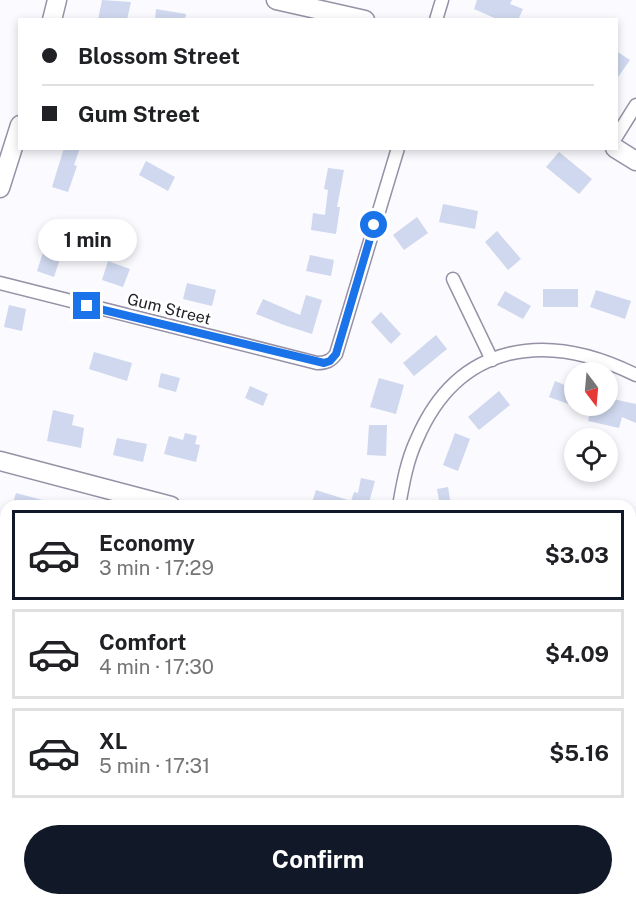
<!DOCTYPE html>
<html lang="en">
<head>
<meta charset="utf-8">
<style>
	:root { --surface:#fff; --page:#f6f6f6; --text:#202124; --muted:#757577; --line:#e0e0e0; --accent:#111827 }
	body { margin:0; font-family:"Public Sans",sans-serif; background:var(--page); color:var(--text); height:100vh; display:flex; flex-direction:column; font-size:22px; white-space:nowrap }
	* { box-sizing:border-box; margin:0 }
	p { font-size:20px; color:var(--muted) }
	.icon { flex:none; width:33px; height:33px; fill:none; stroke:currentColor; stroke-width:2; stroke-linecap:round; stroke-linejoin:round }
	.map { position:relative; flex:1; overflow:hidden }
	.side { position:absolute; left:0px; top:500px; width:636px; height:406px; display:flex; flex-direction:column; background:var(--surface); border-radius:18px 18px 0 0; box-shadow:0 3px 9px #0003 }
	.side>* { flex:none }
	.banner { position:absolute; left:18px; top:18px; width:600px; height:132px; border-radius:0px; box-shadow:0 3px 9px #0003; display:grid; align-content:center; height:132px; padding:0 24px; background:var(--surface) }
	.needle { width:39px; rotate:164deg }
	.buttons { position:absolute; left:564px; top:362px; display:grid; gap:12px }
	.buttons a { display:grid; place-items:center; width:54px; height:54px; border-radius:50%; background:var(--surface); box-shadow:0 3px 9px #0003; font-size:30px }
	.end { position:absolute; width:27px; height:27px; margin:-14px; border:8px solid #1a73e8; background:#fff; box-shadow:0 0 0 3px #fff }
	.from { border-radius:50% }
	.bubble { position:absolute; height:42px; border-radius:21px; background:var(--surface); box-shadow:0 3px 9px #0003; font-size:20px; font-weight:700; line-height:42px; text-align:center }
	.banner b { display:flex; align-items:center; gap:21px; height:57px; font-size:22px }
	.banner b+b { border-top:2px solid var(--line) }
	.banner i { width:15px; height:15px; background:var(--text) }
	ul { padding:10px 0 0; list-style:none }
	li { display:flex; align-items:center; gap:18px; height:90px; margin:0 12px 9px; padding:0 12px; border:3px solid var(--line); border-radius:0px }
	li div { flex:1 }
	li b { display:block; font-size:22px }
	li em { font-style:normal; font-weight:700 }
	li.current { border-color:var(--accent) }
	li>.icon { width:54px; height:54px; stroke-width:1.5 }
	.action { display:flex; gap:12px; margin-top:auto; padding:12px 24px }
	.action a { flex:1; height:69px; border-radius:36px; background:var(--accent); color:#fff; font-size:24px; font-weight:700; line-height:69px; text-align:center }
	.map>svg:first-child { display:block }
	.building { fill:#cfd8ee }
	.lines { fill:none; stroke-linecap:round; stroke-linejoin:round }
	.street-casing { stroke:#9790a6; stroke-width:15 }
	.secondary-casing { stroke:#9790a6; stroke-width:21 }
	.street { stroke:#fff; stroke-width:12 }
	.secondary { stroke:#fff; stroke-width:18 }
	.route { stroke:#1a73e8; stroke-width:8 }
	.labels { text-anchor:middle; dominant-baseline:central; stroke-width:6; stroke-linejoin:round; paint-order:stroke }
	.street-label { font-size:16px; fill:#201e26; stroke:#fff }
</style>
</head>
<body>
<div class="map">
<svg width="636" height="905" viewBox="0 0 636 905">
	<rect width="100%" height="100%" fill="#fbfafe"/>
	<!-- building -->
	<g class="building">
		<path d="M 102,0 L 131,2 L 127,20 L 98,20 Z"/>
		<path d="M 477,0 L 512,0 L 510,4 L 523,9 L 518,20 L 499,20 L 474,9 Z"/>
		<path d="M 156,9 L 186,14 L 185,20 L 155,20 Z"/>
		<path d="M 616,51 L 630,60 L 616,80 Z"/>
		<path d="M 64,148 L 80,148 L 74,165 L 77,166 L 68,192 L 52,187 Z"/>
		<path d="M 559,152 L 592,179 L 579,194 L 546,167 Z"/>
		<path d="M 146,161 L 175,177 L 168,191 L 139,175 Z"/>
		<path d="M 328,168 L 344,170 L 337,207 L 340,207 L 336,234 L 311,230 L 313,213 L 325,215 L 328,190 L 324,189 Z"/>
		<path d="M 443,204 L 478,211 L 475,229 L 439,222 Z"/>
		<path d="M 417,217 L 428,233 L 404,250 L 393,235 Z"/>
		<path d="M 497,231 L 521,259 L 508,270 L 485,242 Z"/>
		<path d="M 48,237 L 65,243 L 54,277 L 37,271 Z"/>
		<path d="M 310,255 L 334,260 L 331,276 L 306,271 Z"/>
		<path d="M 108,261 L 130,269 L 123,287 L 102,280 Z"/>
		<path d="M 187,283 L 216,290 L 212,306 L 183,299 Z"/>
		<rect x="543" y="289" width="35" height="18"/>
		<path d="M 596,290 L 631,301 L 625,319 L 590,307 Z"/>
		<path d="M 505,291 L 531,306 L 523,319 L 497,305 Z"/>
		<path d="M 306,295 L 322,300 L 312,334 L 284,325 L 256,314 L 263,299 L 300,315 Z"/>
		<path d="M 9,305 L 26,309 L 22,331 L 4,327 Z"/>
		<path d="M 381,312 L 401,334 L 391,344 L 371,322 Z"/>
		<path d="M 436,335 L 447,349 L 414,376 L 403,363 Z"/>
		<path d="M 94,352 L 132,363 L 127,381 L 89,369 Z"/>
		<path d="M 161,373 L 180,378 L 176,392 L 158,387 Z"/>
		<path d="M 379,378 L 404,385 L 396,414 L 370,407 Z"/>
		<path d="M 555,381 L 574,389 L 574,395 L 571,405 L 549,397 Z"/>
		<path d="M 250,386 L 268,394 L 263,406 L 245,398 Z"/>
		<path d="M 499,391 L 510,405 L 479,430 L 468,417 Z"/>
		<path d="M 608,398 L 636,404 L 636,423 L 622,417 L 619,428 L 588,421 L 592,405 L 608,405 Z"/>
		<path d="M 53,410 L 74,415 L 72,425 L 84,428 L 81,448 L 47,441 Z"/>
		<path d="M 369,425 L 387,425 L 386,456 L 367,455 Z"/>
		<path d="M 185,433 L 197,436 L 195,444 L 200,445 L 196,462 L 164,454 L 169,436 L 183,440 Z"/>
		<path d="M 455,433 L 470,439 L 458,471 L 443,465 Z"/>
		<path d="M 117,438 L 147,444 L 143,462 L 113,455 Z"/>
		<path d="M 361,478 L 375,481 L 368,506 L 311,506 L 316,490 L 351,501 L 354,492 L 358,493 Z"/>
		<path d="M 448,487 L 451,506 L 440,506 L 437,489 Z"/>
		<path d="M 16,493 L 50,502 L 50,506 L 12,506 Z"/>
	</g>
	<g class="lines">
		<!-- street casing -->
		<g class="street-casing">
			<g id="street">
				<path d="M 436,20 L 442,0"/>
				<path d="M 616,137 L 636,105"/>
				<path d="M 453,279 L 492,360"/>
				<path d="M 0,283 L 317,363 C 326,363 331,361 336,354 L 398,148"/>
				<path d="M 399,506 C 403,483 407,460 417,439 C 459,341 548,331 636,375"/>
				<path d="M 0,717 L 6,699"/>
				<path d="M 0,734 L 6,735"/>
				<path d="M 630,859 L 636,857"/>
				<path d="M 0,868 L 6,870"/>
				<path d="M 125,900 L 146,905"/>
				<path d="M 260,905 L 261,900"/>
				<path d="M 347,905 L 359,900"/>
			</g>
		</g>
		<!-- secondary casing -->
		<g class="secondary-casing">
			<g id="secondary">
				<path d="M 276,0 L 365,20"/>
				<path d="M 52,20 L 57,0"/>
				<path d="M 615,148 L 636,161"/>
				<path d="M 0,188 L 20,125"/>
				<path d="M 0,461 L 171,506"/>
				<path d="M 630,635 L 636,641"/>
			</g>
		</g>
		<!-- street -->
		<use href="#street" class="street"/>
		<!-- secondary -->
		<use href="#secondary" class="secondary"/>
	</g>
	<g class="lines">
		<!-- route -->
		<path class="route" d="M 87,306 L 324,363 L 330,361 L 336,354 L 374,225"/>
	</g>
	<g class="labels">
		<!-- street labels -->
		<g class="street-label">
			<text transform="translate(169 309) rotate(14)">Gum Street</text>
		</g>
	</g>
</svg>
<div class="buttons">
<a><svg class="needle" viewBox="-14 -14 28 28"><path d="M0-13l5 13h-10z" fill="#e53935"/><path d="M0 13l5-13h-10z" fill="#757577"/></svg></a>
<a><svg class="icon" aria-label="locate" viewBox="0 0 24 24"><circle cx="12" cy="12" r="6"/><path d="M12 2v4M12 18v4M2 12h4M18 12h4"/></svg></a>
</div>
<i class="end from" style="left:374px;top:225px"></i>
<i class="end" style="left:87px;top:306px"></i>
<div class="bubble" style="left:38px;top:219px;width:99px">1 min</div>
<div class="banner">
<b><i class="from"></i>Blossom Street</b>
<b><i></i>Gum Street</b>
</div>
<section class="side">
<ul>
<li class="current"><svg class="icon" aria-label="car" viewBox="0 0 24 24"><path d="M5 17H2v-5l4-1 3-4h7l3 4 3 1v5h-3M9 17h6M6 11h13"/><circle cx="7" cy="17" r="2"/><circle cx="17" cy="17" r="2"/></svg><div><b>Economy</b><p>3 min · 17:29</p></div><em>$3.03</em></li>
<li><svg class="icon" aria-label="car" viewBox="0 0 24 24"><path d="M5 17H2v-5l4-1 3-4h7l3 4 3 1v5h-3M9 17h6M6 11h13"/><circle cx="7" cy="17" r="2"/><circle cx="17" cy="17" r="2"/></svg><div><b>Comfort</b><p>4 min · 17:30</p></div><em>$4.09</em></li>
<li><svg class="icon" aria-label="car" viewBox="0 0 24 24"><path d="M5 17H2v-5l4-1 3-4h7l3 4 3 1v5h-3M9 17h6M6 11h13"/><circle cx="7" cy="17" r="2"/><circle cx="17" cy="17" r="2"/></svg><div><b>XL</b><p>5 min · 17:31</p></div><em>$5.16</em></li>
</ul>
<div class="action"><a>Confirm</a></div>
</section>
</div>
</body>
</html>
